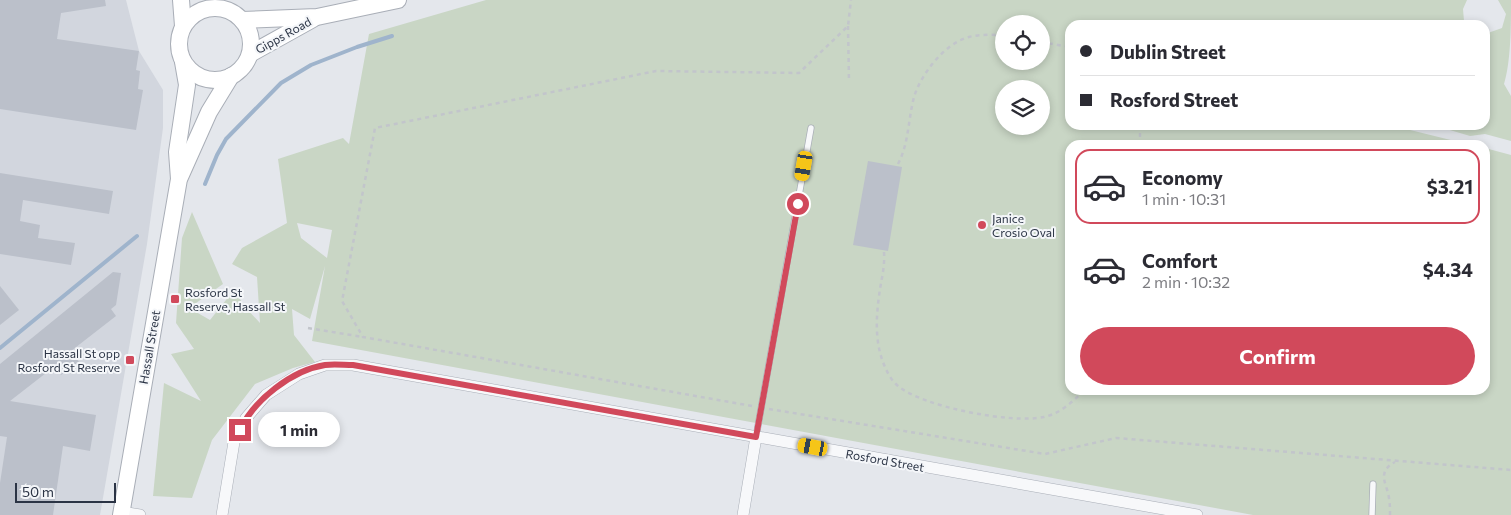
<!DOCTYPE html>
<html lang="en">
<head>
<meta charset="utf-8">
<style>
	:root { --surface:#fff; --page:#f2f2f3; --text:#2b2b33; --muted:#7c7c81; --line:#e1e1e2; --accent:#d1495b }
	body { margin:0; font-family:Commissioner,sans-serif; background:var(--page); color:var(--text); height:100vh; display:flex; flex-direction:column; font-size:19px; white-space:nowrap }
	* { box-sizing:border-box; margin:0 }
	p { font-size:16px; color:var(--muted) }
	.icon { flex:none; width:28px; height:28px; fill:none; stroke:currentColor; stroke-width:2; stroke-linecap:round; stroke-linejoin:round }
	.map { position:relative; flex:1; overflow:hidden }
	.side { position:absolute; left:1065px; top:140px; width:425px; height:255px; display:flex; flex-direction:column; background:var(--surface); border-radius:15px; box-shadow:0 2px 8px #0003 }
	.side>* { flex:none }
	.top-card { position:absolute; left:1065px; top:20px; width:425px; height:110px; border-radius:15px; box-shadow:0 2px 8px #0003; display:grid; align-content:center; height:110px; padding:0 15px; background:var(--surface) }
	.tools { position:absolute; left:995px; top:15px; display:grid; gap:10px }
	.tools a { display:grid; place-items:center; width:55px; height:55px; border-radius:50%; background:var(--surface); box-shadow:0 2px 8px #0003; font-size:25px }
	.scale { position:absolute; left:15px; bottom:12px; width:101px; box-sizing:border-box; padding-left:5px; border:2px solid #2b3445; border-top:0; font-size:14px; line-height:18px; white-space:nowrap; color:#2b3445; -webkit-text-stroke:4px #f4f6f9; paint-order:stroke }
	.end { position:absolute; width:22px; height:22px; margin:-11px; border:6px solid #d1495b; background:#fff; box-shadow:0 0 0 2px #fff }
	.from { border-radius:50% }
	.bubble { position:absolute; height:35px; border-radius:18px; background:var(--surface); box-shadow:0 2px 8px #0003; font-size:16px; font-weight:700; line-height:35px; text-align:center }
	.car { position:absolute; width:15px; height:30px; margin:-15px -8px; border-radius:6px; box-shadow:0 0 4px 1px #0007; background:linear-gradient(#f5c518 24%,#345 0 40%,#f5c518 0 76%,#345 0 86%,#f5c518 0) }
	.top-card b { display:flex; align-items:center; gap:18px; height:48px; font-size:19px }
	.top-card b+b { border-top:1px solid var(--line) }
	.top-card i { width:12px; height:12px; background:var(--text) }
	ul { padding:9px 0 0; list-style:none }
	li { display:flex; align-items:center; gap:15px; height:75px; margin:0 10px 8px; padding:0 5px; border:2px solid transparent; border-radius:15px }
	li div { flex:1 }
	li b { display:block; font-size:19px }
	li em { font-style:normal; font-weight:700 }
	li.on { border-color:var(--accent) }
	li>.icon { width:45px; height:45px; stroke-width:1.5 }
	.action { display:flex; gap:10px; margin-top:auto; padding:10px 15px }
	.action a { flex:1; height:58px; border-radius:30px; background:var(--accent); color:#fff; font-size:20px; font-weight:700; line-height:58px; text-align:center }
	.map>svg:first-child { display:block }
	.built { fill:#d2d6de }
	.green { fill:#c9d6c5; fill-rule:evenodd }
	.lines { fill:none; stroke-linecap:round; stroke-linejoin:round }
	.stream { stroke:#9fb4cc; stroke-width:4 }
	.building { fill:#bbc0ca }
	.service-casing { stroke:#a9aeb7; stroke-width:7 }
	.minor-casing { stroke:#a9aeb7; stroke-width:12 }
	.secondary-casing { stroke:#a9aeb7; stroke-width:18 }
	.path { stroke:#c2c5cb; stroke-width:2.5; stroke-dasharray:4 4; stroke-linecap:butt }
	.service { stroke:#f7f8fa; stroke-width:5.5 }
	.minor { stroke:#f7f8fa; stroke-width:11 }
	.secondary { stroke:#fff; stroke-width:16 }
	.route { stroke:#d1495b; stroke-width:6 }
	.poi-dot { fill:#d1495b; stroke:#f4f6f9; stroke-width:2 }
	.labels { text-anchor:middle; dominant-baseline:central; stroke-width:4; stroke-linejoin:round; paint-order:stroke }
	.street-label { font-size:12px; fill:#2b3445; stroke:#f4f6f9 }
	.poi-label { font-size:12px; fill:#2b3445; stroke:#f4f6f9; text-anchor:start }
</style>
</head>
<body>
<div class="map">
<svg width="1511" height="515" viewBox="0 0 1511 515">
	<rect width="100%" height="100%" fill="#e4e7ec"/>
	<!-- built -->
	<path class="built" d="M 0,0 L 126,0 L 139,51 L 163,90 L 163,128 L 147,244 L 100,515 L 0,515 Z"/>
	<!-- green -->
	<g class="green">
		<path d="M 486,0 L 1467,0 L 1463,9 L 1464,21 L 1470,25 L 1070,25 L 1070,125 L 1403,125 L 1402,128 L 1471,145 L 1070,145 L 1070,390 L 1485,390 L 1485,148 L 1511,155 L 1511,515 L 1253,515 L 312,341 L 325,266 L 310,319 L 292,309 L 294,335 L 315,362 L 293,368 L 255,384 L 212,440 L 192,498 L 153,496 L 164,383 L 201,401 L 171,354 L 194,349 L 176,323 L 182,238 L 192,212 L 223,284 L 189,308 L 210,320 L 234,290 L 245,307 L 260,323 L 257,277 L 232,264 L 242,248 L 287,223 L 278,159 L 343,138 L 349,144 L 369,34 ZM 1004,24 L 1041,24 L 1041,61 L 1004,61 ZM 1004,89 L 1041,89 L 1041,126 L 1004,126 ZM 297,223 L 332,230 L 327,258 L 301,238 Z"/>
		<path d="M 1498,0 L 1511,0 C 1511,25 1511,62 1504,84 L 1511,96 L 1511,141 L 1485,134 L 1470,136 L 1433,125 L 1485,125 L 1485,34 L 1502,28 L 1506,14 Z"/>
	</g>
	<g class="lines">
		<!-- stream -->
		<g class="stream">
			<path d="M 205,184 L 217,155 L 226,139 L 281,83 L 311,65 L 357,47 L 392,36"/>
			<path d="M 0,348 L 137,236"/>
		</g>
	</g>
	<!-- building -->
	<g class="building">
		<path d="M 0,0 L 105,0 L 106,6 L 61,13 L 57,39 L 139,51 L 136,70 L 140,71 L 138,89 L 143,90 L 136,130 L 0,109 Z"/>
		<path d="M 868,161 L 902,167 L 888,251 L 853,245 Z"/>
		<path d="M 0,173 L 113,191 L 109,214 L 23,200 L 20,221 L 40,225 L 38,238 L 75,243 L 71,265 L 0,254 Z"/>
		<path d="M 113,272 L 121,273 L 116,305 L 111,309 L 116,316 L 71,351 L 79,362 L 61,375 L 55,366 L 10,401 L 96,415 L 90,451 L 63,446 L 53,515 L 0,515 L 0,483 L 7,437 L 0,436 L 0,364 Z"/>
		<path d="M 0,286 L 19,310 L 0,325 Z"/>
	</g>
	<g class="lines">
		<!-- service casing -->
		<g class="service-casing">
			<g id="service">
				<path d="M 756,437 L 811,128"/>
				<path d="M 1372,515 L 1373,484"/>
			</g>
		</g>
		<!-- minor casing -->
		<g class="minor-casing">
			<g id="minor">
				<path d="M 121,512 L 140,515"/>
				<path d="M 222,515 L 234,442 L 246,418 L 266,395 L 299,374 L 325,365 L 353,365 L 1197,515"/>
				<path d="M 743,515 L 756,437"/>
			</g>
		</g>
		<!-- secondary casing -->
		<g class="secondary-casing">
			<g id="secondary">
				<path d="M 181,0 L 183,26"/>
				<circle cx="215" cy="44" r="36"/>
				<path d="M 242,20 L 317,17 L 398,0"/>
				<path d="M 250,54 L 313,19"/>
				<path d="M 180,177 L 209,112 L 231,76"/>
				<path d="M 121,515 L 179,179 L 177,152 L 187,85 L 183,62"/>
			</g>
		</g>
		<!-- path -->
		<g class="path">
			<path d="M 848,26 L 849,81"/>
			<path d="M 1041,42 L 1070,47"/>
			<path d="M 1140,125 L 1140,145"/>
			<path d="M 898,164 C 909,143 908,120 914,97 C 921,74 945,43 969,37 C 980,34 993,35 1004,35"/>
			<path d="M 884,252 C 885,265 882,277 880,289 C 876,316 874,342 885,367 C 888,374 892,381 898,386 C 923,407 1012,424 1044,417 C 1059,414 1073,402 1084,390"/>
			<path d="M 308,328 L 363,337"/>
			<path d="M 752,406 L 363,337 L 342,301 L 375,128 L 656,71 L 799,73 L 848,26 L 851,0"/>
			<path d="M 769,409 L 1045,454 L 1116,438 L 1511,470"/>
			<path d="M 1390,515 C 1390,509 1390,504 1389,498 C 1387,484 1376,472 1395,462"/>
		</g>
		<!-- service -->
		<use href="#service" class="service"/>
		<!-- minor -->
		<use href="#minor" class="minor"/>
		<!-- secondary -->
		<use href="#secondary" class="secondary"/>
	</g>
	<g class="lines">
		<!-- route -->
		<path class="route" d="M 240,430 C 254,400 292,370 325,365 C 334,364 344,365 353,365 L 756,437 L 798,204"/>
	</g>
	<!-- markers -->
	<g class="poi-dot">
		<circle cx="982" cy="225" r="5"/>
		<rect x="170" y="294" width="10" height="10" rx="2.5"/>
		<rect x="125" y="355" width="10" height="10" rx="2.5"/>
	</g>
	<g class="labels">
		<!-- street labels -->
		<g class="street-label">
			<text transform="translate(283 35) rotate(-29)">Gipps Road</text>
			<text transform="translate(149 347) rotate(-80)">Hassall Street</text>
			<text transform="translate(885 460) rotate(10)">Rosford Street</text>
		</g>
		<!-- poi labels -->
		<g class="poi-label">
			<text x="992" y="218">Janice<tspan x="992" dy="14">Crosio Oval</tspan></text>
			<text x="185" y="292">Rosford St<tspan x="185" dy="14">Reserve, Hassall St</tspan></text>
			<text x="120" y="353" text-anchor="end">Hassall St opp<tspan x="120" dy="14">Rosford St Reserve</tspan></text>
		</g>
	</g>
</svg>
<div class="tools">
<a><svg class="icon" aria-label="locate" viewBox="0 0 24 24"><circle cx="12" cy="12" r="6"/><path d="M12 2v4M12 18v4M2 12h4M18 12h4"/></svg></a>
<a><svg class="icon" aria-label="layers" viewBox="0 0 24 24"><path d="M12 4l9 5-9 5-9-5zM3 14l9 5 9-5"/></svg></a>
</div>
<div class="scale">50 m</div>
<i class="end from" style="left:798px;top:204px"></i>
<i class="end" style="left:240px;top:430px"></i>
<div class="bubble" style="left:258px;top:412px;width:82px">1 min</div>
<i class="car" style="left:804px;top:166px;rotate:190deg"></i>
<i class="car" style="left:813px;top:447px;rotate:280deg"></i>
<div class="top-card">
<b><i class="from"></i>Dublin Street</b>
<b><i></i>Rosford Street</b>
</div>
<section class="side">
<ul>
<li class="on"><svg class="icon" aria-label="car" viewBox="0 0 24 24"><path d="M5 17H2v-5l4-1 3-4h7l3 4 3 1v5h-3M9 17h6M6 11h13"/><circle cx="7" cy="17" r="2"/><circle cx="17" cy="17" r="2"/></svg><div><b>Economy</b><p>1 min · 10:31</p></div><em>$3.21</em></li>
<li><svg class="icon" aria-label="car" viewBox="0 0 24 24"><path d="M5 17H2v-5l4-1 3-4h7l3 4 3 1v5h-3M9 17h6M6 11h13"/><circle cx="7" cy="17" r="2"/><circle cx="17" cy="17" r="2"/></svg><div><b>Comfort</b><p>2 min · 10:32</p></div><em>$4.34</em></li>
</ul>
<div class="action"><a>Confirm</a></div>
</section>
</div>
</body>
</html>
